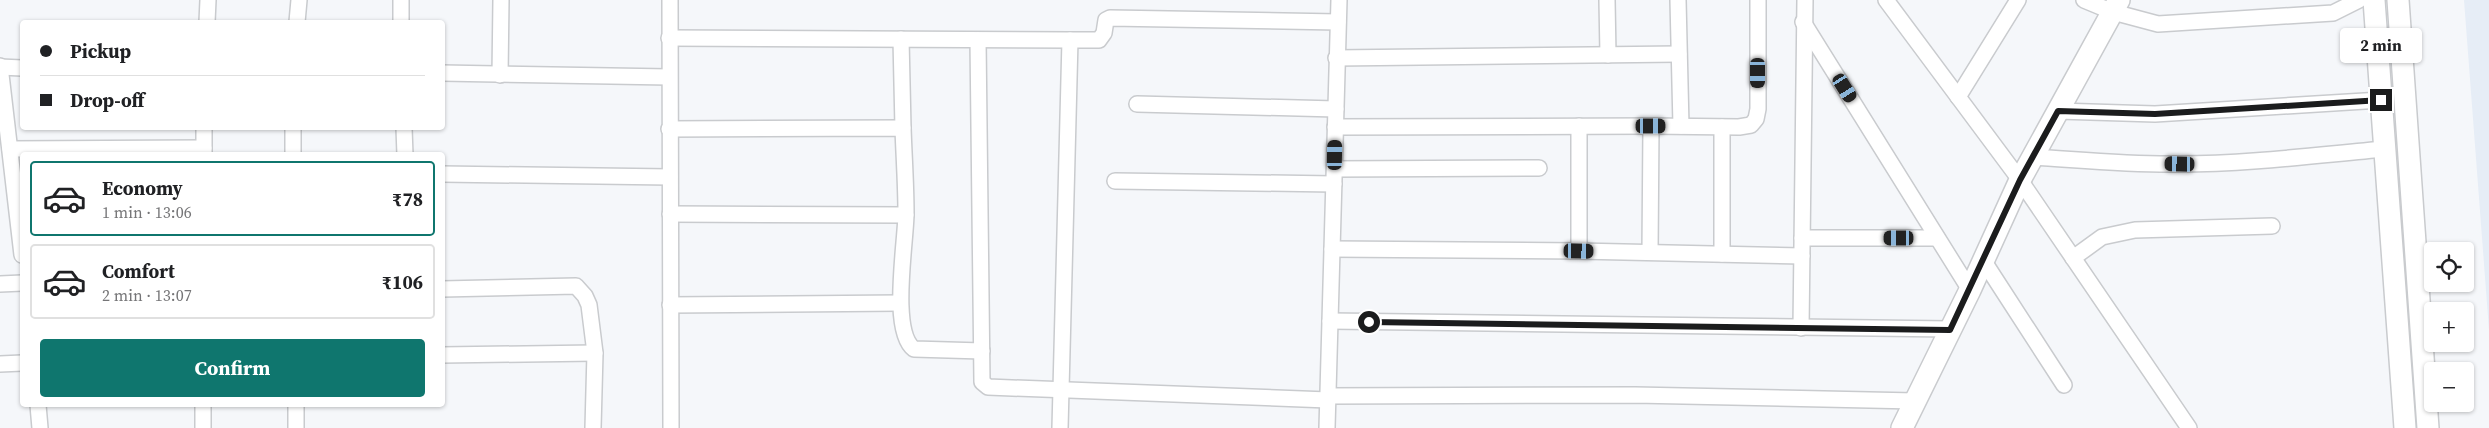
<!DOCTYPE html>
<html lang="en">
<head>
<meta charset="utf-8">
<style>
	:root { --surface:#fff; --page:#f6f6f6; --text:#202124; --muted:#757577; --line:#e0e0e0; --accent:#0f766e }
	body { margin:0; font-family:"Source Serif 4",serif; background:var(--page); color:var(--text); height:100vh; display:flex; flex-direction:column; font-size:19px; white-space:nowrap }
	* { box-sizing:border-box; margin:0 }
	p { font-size:16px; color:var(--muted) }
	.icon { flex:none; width:28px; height:28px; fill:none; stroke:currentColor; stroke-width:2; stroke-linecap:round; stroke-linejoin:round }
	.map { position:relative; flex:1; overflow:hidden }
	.side { position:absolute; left:20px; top:152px; width:425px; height:255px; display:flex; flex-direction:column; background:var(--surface); border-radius:5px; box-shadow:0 1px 4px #0004 }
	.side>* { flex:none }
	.banner { position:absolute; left:20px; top:20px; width:425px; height:110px; border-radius:5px; box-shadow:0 1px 4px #0004; display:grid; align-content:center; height:110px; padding:0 20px; background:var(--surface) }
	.fabs { position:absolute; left:2424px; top:242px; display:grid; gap:10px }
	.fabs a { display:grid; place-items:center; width:50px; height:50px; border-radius:5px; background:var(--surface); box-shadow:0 1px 4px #0004; font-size:25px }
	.end { position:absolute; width:22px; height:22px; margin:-11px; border:6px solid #1b1c1d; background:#fff; box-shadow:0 0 0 2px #fff }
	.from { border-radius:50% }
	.bubble { position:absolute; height:35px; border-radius:5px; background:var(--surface); box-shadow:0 1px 4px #0004; font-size:16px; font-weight:700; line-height:35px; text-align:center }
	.car { position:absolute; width:15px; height:30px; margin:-15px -8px; border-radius:6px; box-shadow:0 0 4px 1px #0007; background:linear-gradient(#222 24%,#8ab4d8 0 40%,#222 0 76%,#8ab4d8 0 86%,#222 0) }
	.banner b { display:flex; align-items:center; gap:18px; height:48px; font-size:19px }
	.banner b+b { border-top:1px solid var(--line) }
	.banner i { width:12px; height:12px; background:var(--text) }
	ul { padding:9px 0 0; list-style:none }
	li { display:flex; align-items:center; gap:15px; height:75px; margin:0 10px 8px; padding:0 10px; border:2px solid var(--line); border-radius:5px }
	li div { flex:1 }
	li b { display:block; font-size:19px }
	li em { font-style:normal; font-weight:700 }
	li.on { border-color:var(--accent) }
	li>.icon { width:45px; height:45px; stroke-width:1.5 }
	.primary-button { display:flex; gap:10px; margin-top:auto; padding:10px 20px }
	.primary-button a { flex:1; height:58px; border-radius:5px; background:var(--accent); color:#fff; font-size:20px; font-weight:700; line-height:58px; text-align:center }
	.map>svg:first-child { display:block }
	.built { fill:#e6edf6 }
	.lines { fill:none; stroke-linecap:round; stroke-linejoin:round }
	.street-casing { stroke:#c9cbce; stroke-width:18 }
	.secondary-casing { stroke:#c9cbce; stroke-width:24 }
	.street { stroke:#fff; stroke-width:15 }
	.secondary { stroke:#fff; stroke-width:21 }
	.route { stroke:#1b1c1d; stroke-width:6 }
</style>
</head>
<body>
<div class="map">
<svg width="2489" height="428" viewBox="0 0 2489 428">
	<rect width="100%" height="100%" fill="#f5f7fa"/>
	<!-- built -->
	<path class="built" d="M 2464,0 L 2489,0 L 2489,330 Z"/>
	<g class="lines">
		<!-- street casing -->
		<g class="street-casing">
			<g id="street">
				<path d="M 401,0 L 401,22"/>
				<path d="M 670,0 L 671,428"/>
				<path d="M 1607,0 L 1608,55"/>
				<path d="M 1678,0 L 1681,126"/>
				<path d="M 1886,0 L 2020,180 L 2189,428"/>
				<path d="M 2084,0 L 2113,12 L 2158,24 L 2333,13 L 2359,0"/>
				<path d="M 207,22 L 208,0"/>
				<path d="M 297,22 L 299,0"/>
				<path d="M 1803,22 L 1970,290"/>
				<path d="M 669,38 L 1070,40 L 1060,428"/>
				<path d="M 901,39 L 903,128"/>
				<path d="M 978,40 L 982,382 L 988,387 L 1328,400"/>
				<path d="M 1070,40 L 1099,40 L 1104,33 L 1106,20 L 1110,18 L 1338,22"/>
				<path d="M 1336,58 L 1679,54"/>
				<path d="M 0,66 L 22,255"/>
				<path d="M 0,67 L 22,68"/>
				<path d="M 442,73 L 669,77"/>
				<path d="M 500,75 L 501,0"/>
				<path d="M 1958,97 L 2018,0"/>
				<path d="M 1137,104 L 1336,109"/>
				<path d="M 2058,111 L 2155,114 L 2381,100"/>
				<path d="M 1579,126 L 1579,251"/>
				<path d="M 1335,127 L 1651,126 L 1739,127 L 1751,125 L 1756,119 L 1758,109 L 1758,0"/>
				<path d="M 1722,127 L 1722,254"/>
				<path d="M 293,128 L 293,155"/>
				<path d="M 404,128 L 405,155"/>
				<path d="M 669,129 L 903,128 C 904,157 906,185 906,213 C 906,242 890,331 914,349 L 982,351"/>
				<path d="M 10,149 L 204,148"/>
				<path d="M 204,155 L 204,128"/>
				<path d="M 2033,157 C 2082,160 2130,165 2179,164 C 2248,164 2317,155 2385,149"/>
				<path d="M 1335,169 L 1539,168"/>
				<path d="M 442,174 L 670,177"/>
				<path d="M 1115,181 L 1334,184"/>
				<path d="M 670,214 L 906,215"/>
				<path d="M 1802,238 L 1937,238"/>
				<path d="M 1332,249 L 1579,251 L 1802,256"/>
				<path d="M 1650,252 L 1651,126"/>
				<path d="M 2073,258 L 2102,237 L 2135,230 L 2272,226"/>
				<path d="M 1983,260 L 2064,385"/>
				<path d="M 0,284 L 22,283"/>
				<path d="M 442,289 L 576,286 L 585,296 L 589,305 L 595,353 L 593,428"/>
				<path d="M 670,305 L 900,303"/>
				<path d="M 1330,321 L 1950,329"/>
				<path d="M 1801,328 L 1805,0"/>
				<path d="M 442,355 L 595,353"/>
				<path d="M 0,364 L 22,363"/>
				<path d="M 1328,396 L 1635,395 L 1915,401"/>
				<path d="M 38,405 L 40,428"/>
				<path d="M 296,405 L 296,428"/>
				<path d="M 203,428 L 203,405"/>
				<path d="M 1327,428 L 1339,0"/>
			</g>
		</g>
		<!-- secondary casing -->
		<g class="secondary-casing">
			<g id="secondary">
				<path d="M 2374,0 L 2405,428"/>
				<path d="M 2398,0 L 2428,428"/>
				<path d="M 1902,428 L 1970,290 L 2020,180 L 2119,0"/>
			</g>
		</g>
		<!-- street -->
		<use href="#street" class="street"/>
		<!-- secondary -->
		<use href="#secondary" class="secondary"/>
	</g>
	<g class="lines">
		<!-- route -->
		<path class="route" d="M 1369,322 L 1950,330 L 2020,180 L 2058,111 L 2155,114 L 2381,100"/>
	</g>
</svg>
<div class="fabs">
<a><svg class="icon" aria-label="locate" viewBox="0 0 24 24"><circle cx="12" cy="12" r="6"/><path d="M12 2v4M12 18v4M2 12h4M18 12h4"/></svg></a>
<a>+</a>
<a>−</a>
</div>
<i class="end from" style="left:1369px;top:322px"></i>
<i class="end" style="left:2381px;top:100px"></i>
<div class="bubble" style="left:2340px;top:28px;width:82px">2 min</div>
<i class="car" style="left:1758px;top:73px;rotate:180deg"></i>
<i class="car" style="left:1845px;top:88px;rotate:148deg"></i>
<i class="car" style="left:1651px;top:126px;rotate:90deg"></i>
<i class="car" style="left:1335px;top:155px;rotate:1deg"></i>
<i class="car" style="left:2180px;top:164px;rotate:271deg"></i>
<i class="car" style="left:1899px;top:238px;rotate:270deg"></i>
<i class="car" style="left:1579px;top:251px;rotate:91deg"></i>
<div class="banner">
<b><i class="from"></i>Pickup</b>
<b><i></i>Drop-off</b>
</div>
<section class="side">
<ul>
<li class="on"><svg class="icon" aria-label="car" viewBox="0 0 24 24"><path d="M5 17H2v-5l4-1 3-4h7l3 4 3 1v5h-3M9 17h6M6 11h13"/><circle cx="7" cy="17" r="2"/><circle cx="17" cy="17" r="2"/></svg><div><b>Economy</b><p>1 min · 13:06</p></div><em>₹78</em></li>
<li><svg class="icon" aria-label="car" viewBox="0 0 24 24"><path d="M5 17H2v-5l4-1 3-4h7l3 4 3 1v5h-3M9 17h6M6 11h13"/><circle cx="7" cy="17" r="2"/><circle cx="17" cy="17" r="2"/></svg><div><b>Comfort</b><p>2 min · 13:07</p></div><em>₹106</em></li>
</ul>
<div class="primary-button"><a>Confirm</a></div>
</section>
</div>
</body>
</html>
